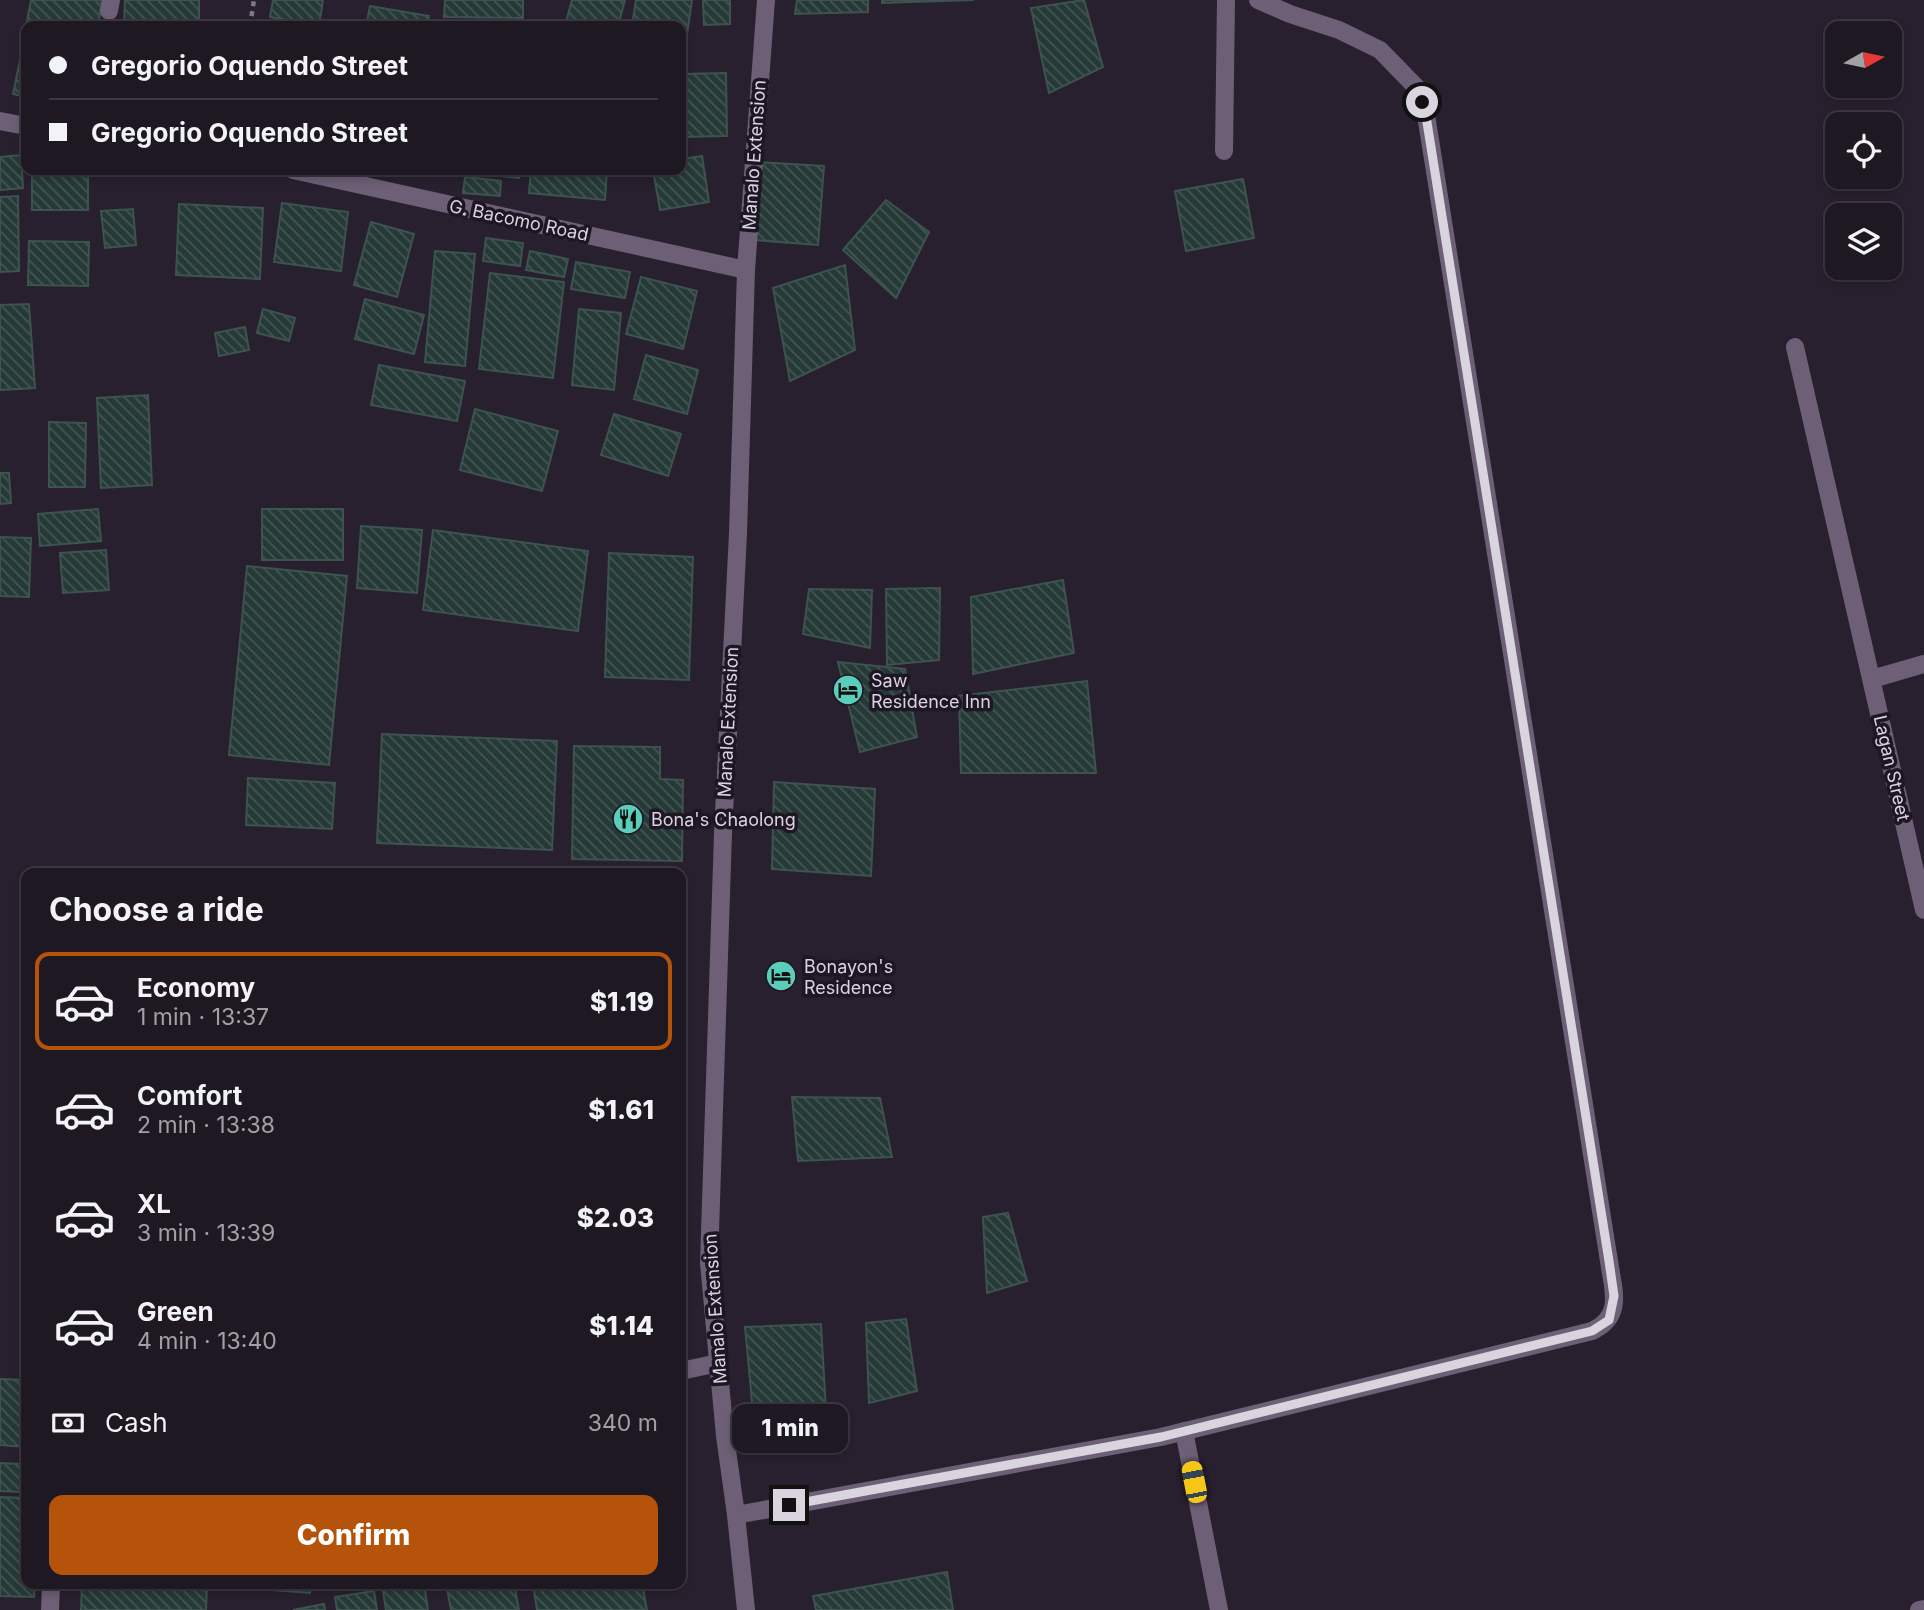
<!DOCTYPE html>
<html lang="en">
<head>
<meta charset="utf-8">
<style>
	:root { --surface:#1e1822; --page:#26212a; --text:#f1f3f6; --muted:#a1a0a5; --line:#3c3740; --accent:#b45309 }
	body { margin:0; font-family:Inter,sans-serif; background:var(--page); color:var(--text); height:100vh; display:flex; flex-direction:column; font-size:26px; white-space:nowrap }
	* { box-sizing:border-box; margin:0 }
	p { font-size:23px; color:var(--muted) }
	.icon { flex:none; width:38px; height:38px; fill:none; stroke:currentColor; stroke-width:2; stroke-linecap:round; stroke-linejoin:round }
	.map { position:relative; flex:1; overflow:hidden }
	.drawer { position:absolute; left:21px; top:868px; width:665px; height:721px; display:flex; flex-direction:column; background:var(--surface); border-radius:14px; box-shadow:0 4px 10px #0003,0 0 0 2px var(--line) }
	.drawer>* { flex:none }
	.top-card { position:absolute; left:21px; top:21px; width:665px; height:154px; border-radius:14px; box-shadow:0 4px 10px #0003,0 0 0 2px var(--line); display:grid; align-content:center; height:154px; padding:0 28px; background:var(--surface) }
	.needle { width:46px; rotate:81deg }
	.tools { position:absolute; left:1825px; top:21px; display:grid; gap:14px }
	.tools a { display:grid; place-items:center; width:77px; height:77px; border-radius:14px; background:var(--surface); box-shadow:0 4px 10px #0003,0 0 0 2px var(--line); font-size:35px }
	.end { position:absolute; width:32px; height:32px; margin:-16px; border:9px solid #d9d4de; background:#111; box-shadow:0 0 0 4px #111 }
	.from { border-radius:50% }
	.bubble { position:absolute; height:49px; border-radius:14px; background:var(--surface); box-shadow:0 4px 10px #0003,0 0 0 2px var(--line); font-size:23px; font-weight:800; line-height:49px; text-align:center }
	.car { position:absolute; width:21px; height:42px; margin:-21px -10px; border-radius:9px; box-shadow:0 0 5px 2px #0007; background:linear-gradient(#f5c518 24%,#345 0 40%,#f5c518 0 76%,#345 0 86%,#f5c518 0) }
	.top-card b { display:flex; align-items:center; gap:24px; height:66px; font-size:26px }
	.top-card b+b { border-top:2px solid var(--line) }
	.top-card i { width:18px; height:18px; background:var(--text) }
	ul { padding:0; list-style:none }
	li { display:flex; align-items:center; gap:21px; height:98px; margin:0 14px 10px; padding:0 14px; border:4px solid transparent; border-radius:14px }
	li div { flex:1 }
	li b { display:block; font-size:26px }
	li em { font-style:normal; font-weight:800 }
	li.current { border-color:var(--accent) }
	li>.icon { width:63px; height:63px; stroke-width:1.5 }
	h2 { padding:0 28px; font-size:32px; line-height:84px }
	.pay { display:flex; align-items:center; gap:18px; height:77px; padding:0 28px; font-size:26px }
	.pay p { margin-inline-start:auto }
	.button { display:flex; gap:14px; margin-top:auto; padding:14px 28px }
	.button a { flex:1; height:80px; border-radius:14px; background:var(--accent); color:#fff; font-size:28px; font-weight:800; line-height:80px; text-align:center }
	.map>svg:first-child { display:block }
	.building { fill:url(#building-back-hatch); stroke:#3d534f; stroke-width:2 }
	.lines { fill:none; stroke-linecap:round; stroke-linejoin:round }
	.path { stroke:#7f7884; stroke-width:4.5; stroke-dasharray:5 5; stroke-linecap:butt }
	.minor { stroke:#6c5f76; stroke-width:18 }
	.route { stroke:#d9d4de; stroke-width:9 }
	.labels { text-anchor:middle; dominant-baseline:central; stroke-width:7; stroke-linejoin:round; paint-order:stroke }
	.street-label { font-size:18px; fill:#d9d4de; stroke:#1e1624 }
	.poi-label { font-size:18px; fill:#d9d4de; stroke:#1e1624; text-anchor:start }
</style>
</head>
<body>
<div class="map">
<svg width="1924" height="1610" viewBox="0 0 1924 1610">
	<defs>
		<pattern id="building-back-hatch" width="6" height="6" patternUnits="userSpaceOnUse" patternTransform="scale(1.75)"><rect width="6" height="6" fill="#253a36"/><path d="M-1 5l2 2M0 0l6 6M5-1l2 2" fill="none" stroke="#445653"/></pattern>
	</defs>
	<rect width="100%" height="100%" fill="#28202e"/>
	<!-- building -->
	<g class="building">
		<path d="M 31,0 L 102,0 L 98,26 L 26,26 Z"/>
		<path d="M 125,0 L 199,0 L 199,26 L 124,26 Z"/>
		<path d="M 273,0 L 323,0 L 319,26 L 270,17 Z"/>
		<path d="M 445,0 L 523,0 L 523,18 L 444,17 Z"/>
		<path d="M 572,0 L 625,0 L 618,26 L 565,26 Z"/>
		<path d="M 636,0 L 692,0 L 683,62 L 681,62 L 681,26 L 632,26 Z"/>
		<path d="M 703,0 L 730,0 L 730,24 L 704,25 Z"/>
		<path d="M 797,0 L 868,0 L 868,12 L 795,14 Z"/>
		<path d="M 882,0 L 974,0 L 882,3 Z"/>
		<path d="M 1084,0 L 1103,67 L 1049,93 L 1031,8 Z"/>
		<path d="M 370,6 L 429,16 L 427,26 L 366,26 Z"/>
		<path d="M 21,55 L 26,56 L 26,97 L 13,94 Z"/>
		<path d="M 726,73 L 727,136 L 681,137 L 681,74 Z"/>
		<path d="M 21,155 L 23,188 L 0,190 L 0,157 Z"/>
		<path d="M 702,156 L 709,202 L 660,210 L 653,170 L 681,170 L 681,159 Z"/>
		<path d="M 758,162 L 824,166 L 818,245 L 754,240 Z"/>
		<rect x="32" y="170" width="56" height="40"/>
		<path d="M 476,170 L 520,170 L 519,178 L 476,173 Z"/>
		<path d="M 531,170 L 607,170 L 605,200 L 529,193 Z"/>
		<path d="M 465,177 L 501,181 L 500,196 L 463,193 Z"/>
		<path d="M 1243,179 L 1254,238 L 1186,251 L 1175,191 Z"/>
		<path d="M 18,196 L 19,271 L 0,272 L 0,197 Z"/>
		<path d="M 886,200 L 929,232 L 896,298 L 843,250 Z"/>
		<path d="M 282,203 L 348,212 L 341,271 L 274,262 Z"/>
		<path d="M 179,204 L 263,208 L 260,279 L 176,275 Z"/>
		<path d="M 133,209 L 136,245 L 105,248 L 101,211 Z"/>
		<path d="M 371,222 L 414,234 L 397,297 L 354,285 Z"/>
		<path d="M 486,238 L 523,243 L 520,266 L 483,261 Z"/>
		<path d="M 29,241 L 89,242 L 88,286 L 28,285 Z"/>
		<path d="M 435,251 L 475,254 L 465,366 L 425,362 Z"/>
		<path d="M 530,251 L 568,259 L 564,277 L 526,270 Z"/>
		<path d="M 576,262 L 630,272 L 625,298 L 571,289 Z"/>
		<path d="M 845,265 L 855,350 L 790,381 L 773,288 Z"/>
		<path d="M 490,273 L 564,282 L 553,378 L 479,369 Z"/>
		<path d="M 641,277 L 697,291 L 683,349 L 626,334 Z"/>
		<path d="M 365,299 L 424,315 L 414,354 L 355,339 Z"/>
		<path d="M 29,304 L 35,388 L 0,390 L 0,305 Z"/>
		<path d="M 263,309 L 295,318 L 289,341 L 257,333 Z"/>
		<path d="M 579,309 L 621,313 L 614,390 L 572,385 Z"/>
		<path d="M 245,327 L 249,350 L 219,356 L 215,333 Z"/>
		<path d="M 646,355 L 698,370 L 687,414 L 634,399 Z"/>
		<path d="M 379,365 L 465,381 L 457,421 L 371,405 Z"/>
		<path d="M 148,395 L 152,485 L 101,488 L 97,398 Z"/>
		<path d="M 475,409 L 558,431 L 542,491 L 460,470 Z"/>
		<path d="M 614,414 L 681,434 L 668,476 L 601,455 Z"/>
		<path d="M 49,422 L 86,423 L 85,487 L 49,487 Z"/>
		<path d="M 0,473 L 9,473 L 11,503 L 0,504 Z"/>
		<path d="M 98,509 L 101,541 L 40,546 L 38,514 Z"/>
		<rect x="262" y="509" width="81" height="51"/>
		<path d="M 361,526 L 422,530 L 417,593 L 357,588 Z"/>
		<path d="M 433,530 L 588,551 L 578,631 L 423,610 Z"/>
		<path d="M 0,537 L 31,538 L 29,597 L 0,596 Z"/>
		<path d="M 106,550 L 109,590 L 63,593 L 60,553 Z"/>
		<path d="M 609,553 L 693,557 L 689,680 L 605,677 Z"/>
		<path d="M 247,566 L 347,576 L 329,765 L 229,755 Z"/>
		<path d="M 1063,580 L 1074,653 L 973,674 L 971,597 Z"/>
		<path d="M 940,588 L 939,660 L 887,665 L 886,589 Z"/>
		<path d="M 809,589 L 872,590 L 870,648 L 803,634 Z"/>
		<path d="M 838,662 L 905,669 L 917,737 L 860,752 Z"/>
		<path d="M 1087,681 L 1096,773 L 961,773 L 959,696 Z"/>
		<path d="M 382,734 L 557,741 L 552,850 L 377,843 Z"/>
		<path d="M 574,746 L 660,747 L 660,779 L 683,780 L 682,861 L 572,859 Z"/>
		<path d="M 248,778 L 335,783 L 332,829 L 246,825 Z"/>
		<path d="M 774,782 L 875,789 L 871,876 L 772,869 Z"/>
		<path d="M 792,1097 L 880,1098 L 892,1157 L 798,1161 Z"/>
		<path d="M 1008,1213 L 1027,1281 L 987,1293 L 983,1217 Z"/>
		<path d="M 906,1319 L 917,1391 L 869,1403 L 866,1323 Z"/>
		<path d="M 821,1324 L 826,1410 L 753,1413 L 745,1327 Z"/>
		<path d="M 0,1379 L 26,1380 L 26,1447 L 0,1445 Z"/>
		<path d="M 0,1463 L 21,1464 L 20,1492 L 0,1491 Z"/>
		<path d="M 0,1497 L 26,1498 L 26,1584 L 35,1584 L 34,1597 L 0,1596 Z"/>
		<path d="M 947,1572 L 953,1610 L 816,1610 L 813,1596 Z"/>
		<path d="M 82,1584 L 207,1584 L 206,1610 L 81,1610 Z"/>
		<path d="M 245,1584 L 311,1584 L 310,1593 L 245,1588 Z"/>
		<path d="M 382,1584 L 424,1584 L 428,1610 L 386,1610 Z"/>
		<path d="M 446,1584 L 514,1584 L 519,1610 L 451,1610 Z"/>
		<path d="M 533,1584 L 642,1584 L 647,1610 L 537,1610 Z"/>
		<path d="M 374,1591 L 377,1610 L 337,1610 L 335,1597 Z"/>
		<path d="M 324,1604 L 325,1610 L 293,1610 Z"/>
	</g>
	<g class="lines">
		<!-- path -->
		<path class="path" d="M 250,26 L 254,0"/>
		<!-- minor -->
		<g class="minor">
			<path d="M 109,11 L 111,0"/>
			<path d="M 0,121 L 26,126"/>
			<path d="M 1224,151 L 1226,0"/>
			<path d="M 293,170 L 746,270"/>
			<path d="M 1795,347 L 1924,910"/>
			<path d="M 1872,679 L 1924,664"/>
			<path d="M 681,1371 L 718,1363"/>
			<path d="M 1184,1431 L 1219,1610"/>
			<path d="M 736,1515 L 1161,1437 L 1592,1331 C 1624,1316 1613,1290 1609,1261 L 1426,115 L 1417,88 L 1380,50 L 1339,30 L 1290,14 L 1258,0"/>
			<path d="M 50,1610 L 51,1584"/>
			<path d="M 746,1610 L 736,1515 L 725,1436 L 709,1263 L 723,833 L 738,533 L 746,270 L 766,0"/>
			<path d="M 1919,1610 L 1924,1609"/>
		</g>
	</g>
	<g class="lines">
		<!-- route -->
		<path class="route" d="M 789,1505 L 1161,1437 L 1592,1331 L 1609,1320 L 1614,1296 L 1609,1261 L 1426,116 L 1422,102"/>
	</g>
	<!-- icons -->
	<defs>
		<g id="hotel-disc" transform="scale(1.575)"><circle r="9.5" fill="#5bcebb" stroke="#1e1624"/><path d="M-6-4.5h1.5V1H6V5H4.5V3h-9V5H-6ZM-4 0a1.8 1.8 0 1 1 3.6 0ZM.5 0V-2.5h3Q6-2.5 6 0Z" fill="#111"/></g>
		<g id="restaurant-disc" transform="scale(1.575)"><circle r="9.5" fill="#5bcebb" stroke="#1e1624"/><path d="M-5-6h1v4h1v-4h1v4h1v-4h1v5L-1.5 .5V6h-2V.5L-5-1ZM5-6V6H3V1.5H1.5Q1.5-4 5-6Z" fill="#111"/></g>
	</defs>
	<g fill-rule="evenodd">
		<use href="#hotel-disc" x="848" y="690"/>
		<use href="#restaurant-disc" x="628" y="819"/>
		<use href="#hotel-disc" x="781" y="976"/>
	</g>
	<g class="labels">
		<!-- street labels -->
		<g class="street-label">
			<text transform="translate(754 155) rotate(-86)">Manalo Extension</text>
			<text transform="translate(519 220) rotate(12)">G. Bacomo Road</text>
			<text transform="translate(728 722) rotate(-87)">Manalo Extension</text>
			<text transform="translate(1892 768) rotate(77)">Lagan Street</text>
			<text transform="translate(715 1309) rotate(-94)">Manalo Extension</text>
		</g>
		<!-- poi labels -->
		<g class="poi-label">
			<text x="871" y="680">Saw<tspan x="871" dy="21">Residence Inn</tspan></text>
			<text x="651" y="819">Bona's Chaolong</text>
			<text x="804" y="966">Bonayon's<tspan x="804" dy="21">Residence</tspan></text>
		</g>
	</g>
</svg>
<div class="tools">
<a><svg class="needle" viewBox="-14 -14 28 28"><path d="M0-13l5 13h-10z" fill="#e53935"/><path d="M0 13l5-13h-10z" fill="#a1a0a5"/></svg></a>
<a><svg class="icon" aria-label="locate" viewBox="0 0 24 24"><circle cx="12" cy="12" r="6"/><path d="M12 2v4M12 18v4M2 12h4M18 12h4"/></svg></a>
<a><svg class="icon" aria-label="layers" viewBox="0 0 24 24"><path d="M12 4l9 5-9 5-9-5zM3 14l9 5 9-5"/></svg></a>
</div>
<i class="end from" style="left:1422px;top:102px"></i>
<i class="end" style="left:789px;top:1505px"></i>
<div class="bubble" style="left:732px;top:1404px;width:116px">1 min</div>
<i class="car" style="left:1194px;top:1482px;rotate:349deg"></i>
<div class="top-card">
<b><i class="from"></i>Gregorio Oquendo Street</b>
<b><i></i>Gregorio Oquendo Street</b>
</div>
<section class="drawer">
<h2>Choose a ride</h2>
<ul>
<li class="current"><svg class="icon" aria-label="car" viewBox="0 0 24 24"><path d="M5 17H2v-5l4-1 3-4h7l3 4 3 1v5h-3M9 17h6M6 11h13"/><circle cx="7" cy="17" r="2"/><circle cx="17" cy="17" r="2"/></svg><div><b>Economy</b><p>1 min · 13:37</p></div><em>$1.19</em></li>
<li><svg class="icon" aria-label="car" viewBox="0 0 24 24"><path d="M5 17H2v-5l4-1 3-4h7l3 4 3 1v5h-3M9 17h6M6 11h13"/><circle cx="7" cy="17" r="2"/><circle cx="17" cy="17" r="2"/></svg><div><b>Comfort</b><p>2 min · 13:38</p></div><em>$1.61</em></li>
<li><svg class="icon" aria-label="car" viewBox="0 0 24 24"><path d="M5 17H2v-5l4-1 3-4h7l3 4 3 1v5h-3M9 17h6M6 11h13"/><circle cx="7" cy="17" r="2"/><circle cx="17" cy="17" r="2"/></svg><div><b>XL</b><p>3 min · 13:39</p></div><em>$2.03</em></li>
<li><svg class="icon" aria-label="car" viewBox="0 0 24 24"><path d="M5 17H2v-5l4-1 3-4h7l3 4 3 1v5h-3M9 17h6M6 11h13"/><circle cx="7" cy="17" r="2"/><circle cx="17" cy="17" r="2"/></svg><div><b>Green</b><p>4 min · 13:40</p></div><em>$1.14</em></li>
</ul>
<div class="pay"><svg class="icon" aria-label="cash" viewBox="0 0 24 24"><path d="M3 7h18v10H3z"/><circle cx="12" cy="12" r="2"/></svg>Cash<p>340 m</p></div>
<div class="button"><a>Confirm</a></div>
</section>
</div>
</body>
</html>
